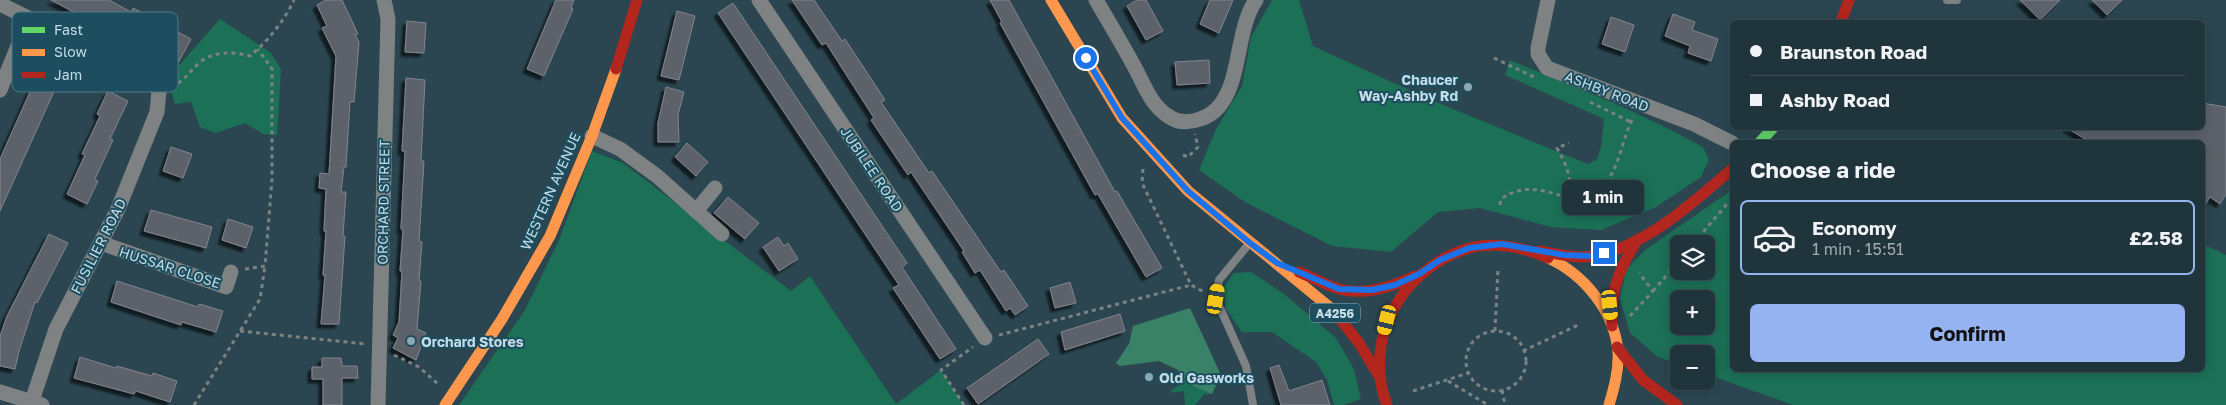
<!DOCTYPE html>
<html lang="en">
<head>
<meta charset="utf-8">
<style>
	:root { --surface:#20343c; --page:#283c43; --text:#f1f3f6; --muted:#a2aaaf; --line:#3d4f56; --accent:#95b2f1 }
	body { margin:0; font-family:"Golos Text",sans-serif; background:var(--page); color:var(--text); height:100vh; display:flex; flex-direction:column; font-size:19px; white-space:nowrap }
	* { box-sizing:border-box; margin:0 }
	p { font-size:16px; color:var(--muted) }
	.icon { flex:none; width:28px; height:28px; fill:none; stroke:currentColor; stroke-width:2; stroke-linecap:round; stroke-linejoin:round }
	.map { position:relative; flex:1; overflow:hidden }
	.details { position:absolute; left:1730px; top:140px; width:475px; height:232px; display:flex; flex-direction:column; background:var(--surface); border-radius:8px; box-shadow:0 2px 12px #0003,0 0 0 1px var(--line) }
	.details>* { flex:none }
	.top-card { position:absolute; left:1730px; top:20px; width:475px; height:110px; border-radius:8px; box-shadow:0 2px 12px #0003,0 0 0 1px var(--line); display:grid; align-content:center; height:110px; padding:0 20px; background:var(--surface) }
	.fabs { position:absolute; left:1670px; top:235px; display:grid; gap:10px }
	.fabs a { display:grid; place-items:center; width:45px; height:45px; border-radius:8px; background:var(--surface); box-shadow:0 2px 12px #0003,0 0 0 1px var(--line); font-size:25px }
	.end { position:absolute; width:22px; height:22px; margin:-11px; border:6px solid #1a73e8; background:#fff; box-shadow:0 0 0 2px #fff }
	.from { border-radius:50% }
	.bubble { position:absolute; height:35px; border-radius:8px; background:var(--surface); box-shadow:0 2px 12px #0003,0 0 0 1px var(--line); font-size:16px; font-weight:700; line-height:35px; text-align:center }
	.car { position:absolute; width:15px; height:30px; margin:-15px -8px; border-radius:6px; box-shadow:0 0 4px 1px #0007; background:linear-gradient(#f5c518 24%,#345 0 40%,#f5c518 0 76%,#345 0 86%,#f5c518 0) }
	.top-card b { display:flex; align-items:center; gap:18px; height:48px; font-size:19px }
	.top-card b+b { border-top:1px solid var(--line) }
	.top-card i { width:12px; height:12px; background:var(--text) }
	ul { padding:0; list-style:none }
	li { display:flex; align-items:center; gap:15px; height:75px; margin:0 10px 8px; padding:0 10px; border:2px solid transparent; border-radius:8px }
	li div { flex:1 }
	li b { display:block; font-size:19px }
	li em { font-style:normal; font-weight:700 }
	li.current { border-color:var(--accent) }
	li>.icon { width:45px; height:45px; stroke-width:1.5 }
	h2 { padding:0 20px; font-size:22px; line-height:60px }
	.primary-button { display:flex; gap:10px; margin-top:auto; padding:10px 20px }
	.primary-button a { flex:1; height:58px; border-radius:8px; background:var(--accent); color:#111; font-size:20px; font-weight:700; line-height:58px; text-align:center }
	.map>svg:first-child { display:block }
	.green { fill:#1b7055; fill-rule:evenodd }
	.forest { fill:#398267 }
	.building { fill:#5d626a; stroke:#81848e; filter:url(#shadow) }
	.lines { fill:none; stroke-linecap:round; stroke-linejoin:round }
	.path { stroke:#7c8182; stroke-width:3; stroke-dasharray:4 4; stroke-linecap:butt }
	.lane { stroke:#7f8282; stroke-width:8 }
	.street { stroke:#7f8282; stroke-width:15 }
	.fast { stroke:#63d668; stroke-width:11 }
	.slow { stroke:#ff974d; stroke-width:11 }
	.jam { stroke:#b3261e; stroke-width:11 }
	.route { stroke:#1a73e8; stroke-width:6 }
	.poi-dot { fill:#8ea8b2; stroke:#1c4e5f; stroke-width:2 }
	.labels { text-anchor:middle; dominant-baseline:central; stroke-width:4; stroke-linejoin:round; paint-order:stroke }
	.shield { fill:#1c4e5f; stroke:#91b1be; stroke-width:1 }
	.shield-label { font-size:12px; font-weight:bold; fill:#c3dce6 }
	.poi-label { font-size:14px; font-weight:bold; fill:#c3dce6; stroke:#1c4e5f; text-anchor:start }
	.street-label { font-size:14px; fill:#c3dce6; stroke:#1c4e5f }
	.key { fill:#1c4e5f; stroke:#4e7988; stroke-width:1 }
	.key-label { font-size:14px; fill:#c3dce6 }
</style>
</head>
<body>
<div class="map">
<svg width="2226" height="405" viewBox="0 0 2226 405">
	<defs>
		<filter id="shadow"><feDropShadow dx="-4" dy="4" stdDeviation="1" flood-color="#0009"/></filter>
	</defs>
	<rect width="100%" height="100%" fill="#2b4650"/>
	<!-- green -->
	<g class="green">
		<path d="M 1272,0 L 1299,0 L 1313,46 L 1431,100 L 1588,164 L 1597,159 L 1601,147 L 1604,119 L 1505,75 L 1510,60 L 1621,106 L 1673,131 L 1703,147 L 1709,160 L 1701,177 L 1656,207 L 1601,230 L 1551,227 L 1480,208 L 1438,212 L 1391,252 L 1332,246 L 1245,202 L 1199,170 L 1216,129 L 1242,86 L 1251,37 Z"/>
		<path d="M 220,19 L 270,52 L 281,69 L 277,135 L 263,134 L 245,123 L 216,133 L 200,127 L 191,102 L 175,104 L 167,79 Z"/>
		<path d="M 592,151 L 623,163 L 791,291 L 810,276 L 896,404 L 941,370 L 964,405 L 459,405 L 525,310 L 559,240 Z"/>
		<path d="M 1732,190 L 1732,370 L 2202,370 L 2203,244 L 2226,255 L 2226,405 L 1793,405 L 1706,374 L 1706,354 L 1679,354 L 1679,364 L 1658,357 L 1630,333 L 1620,299 L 1626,270 L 1645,250 ZM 1679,244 L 1706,244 L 1706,271 L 1679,271 ZM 1679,299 L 1706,299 L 1706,326 L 1679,326 Z"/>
		<path d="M 1251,272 L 1284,294 L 1336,338 L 1354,369 L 1361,399 L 1344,405 L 1334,405 L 1327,380 L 1316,362 L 1272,332 L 1242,332 L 1226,309 L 1223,288 L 1234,273 Z"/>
		<path d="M 1178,370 L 1191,385 L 1212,394 L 1204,394 L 1195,405 L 1185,405 L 1184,391 L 1172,393 L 1171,390 L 1178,386 Z"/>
	</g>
	<!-- forest -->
	<path class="forest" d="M 1190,308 L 1221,375 L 1212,394 L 1191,385 L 1178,370 L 1159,361 L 1120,366 L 1116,363 L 1129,344 L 1133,326 Z"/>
	<!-- building -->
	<g class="building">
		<path d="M 51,0 L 109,0 L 131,12 L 133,8 L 191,39 L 178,63 L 118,32 L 117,35 Z"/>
		<path d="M 326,0 L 342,0 L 358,34 L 355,35 L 359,42 L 354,102 L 350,102 L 346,167 L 344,167 L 341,192 L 346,192 L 343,236 L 345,236 L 339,324 L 321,324 L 325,275 L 323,275 L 326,231 L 324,231 L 326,189 L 319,188 L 320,173 L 329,174 L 336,56 L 322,28 L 327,26 L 317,5 Z"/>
		<path d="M 556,0 L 574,0 L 571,8 L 573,9 L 544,76 L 527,69 Z"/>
		<path d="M 792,0 L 814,0 L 842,41 L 845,39 L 885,100 L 881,102 L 929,173 L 932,171 L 1001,272 L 1004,270 L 1028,306 L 1015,315 L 1010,308 L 1006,311 L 980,270 L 975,273 L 962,252 L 964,251 L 911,172 L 908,175 L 871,120 L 874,118 L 826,43 L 822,45 Z"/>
		<path d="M 990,0 L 1009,0 L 1115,192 L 1117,191 L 1162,268 L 1146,277 L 1098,194 L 1095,195 L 1000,23 L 1002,22 Z"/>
		<path d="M 1137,0 L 1146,0 L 1163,31 L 1146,40 L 1127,6 Z"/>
		<path d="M 1210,0 L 1233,0 L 1219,33 L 1200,24 Z"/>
		<path d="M 2020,0 L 2060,0 L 2040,20 Z"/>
		<path d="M 2092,0 L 2122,0 L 2107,15 Z"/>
		<path d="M 733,3 L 907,263 L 902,267 L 956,349 L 940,359 L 893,288 L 899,285 L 718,13 Z"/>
		<path d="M 677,11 L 695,16 L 679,80 L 661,76 Z"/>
		<path d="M 1673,14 L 1695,22 L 1692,30 L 1718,39 L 1711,61 L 1688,53 L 1690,46 L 1665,36 Z"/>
		<path d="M 1611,17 L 1634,25 L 1625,52 L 1602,44 Z"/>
		<path d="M 407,21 L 426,23 L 424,53 L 405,52 Z"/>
		<path d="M 46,56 L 66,65 L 0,211 L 0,159 Z"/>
		<path d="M 1209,60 L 1210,83 L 1177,85 L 1175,62 Z"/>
		<path d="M 406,78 L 425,80 L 421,161 L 424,161 L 419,241 L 422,242 L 419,281 L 421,281 L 417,329 L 426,333 L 416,360 L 393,348 L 398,338 L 393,335 L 399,322 L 402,271 L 400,271 L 403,230 L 401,229 L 405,151 L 402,151 Z"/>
		<path d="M 666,87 L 684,92 L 678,115 L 679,142 L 658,142 L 658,123 Z"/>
		<path d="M 108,91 L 128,101 L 110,139 L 113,140 L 95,179 L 98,181 L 87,204 L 67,194 L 85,155 L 82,154 L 100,116 L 97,114 Z"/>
		<path d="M 2202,103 L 2226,107 L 2226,194 L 2220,204 L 2210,197 L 2202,209 L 2202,142 L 2090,142 L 2067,128 L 2202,128 Z"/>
		<path d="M 687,143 L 708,162 L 696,176 L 675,157 Z"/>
		<path d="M 171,147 L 192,154 L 183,178 L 163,171 Z"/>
		<path d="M 728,197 L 759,223 L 745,239 L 714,213 Z"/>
		<path d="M 151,210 L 212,227 L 206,248 L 144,231 Z"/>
		<path d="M 228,219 L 253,227 L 246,248 L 222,240 Z"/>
		<path d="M 49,234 L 68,243 L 37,303 L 35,302 L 19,351 L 15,369 L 0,366 L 0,336 L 7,316 Z"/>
		<path d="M 778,237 L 784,246 L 788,243 L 798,259 L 779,271 L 763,247 Z"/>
		<path d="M 117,281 L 198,307 L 199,304 L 223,311 L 216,332 L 182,322 L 181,325 L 111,302 Z"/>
		<path d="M 1070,282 L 1076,303 L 1055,308 L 1050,288 Z"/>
		<path d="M 1120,314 L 1125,331 L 1065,350 L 1061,332 Z"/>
		<path d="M 1038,339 L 1049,354 L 978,404 L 967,388 Z"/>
		<path d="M 80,357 L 116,368 L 117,366 L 152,376 L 153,373 L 177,381 L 170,402 L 136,391 L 134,394 L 74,378 Z"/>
		<path d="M 322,358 L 341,358 L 342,366 L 357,366 L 358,378 L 342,378 L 342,405 L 323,405 L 323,379 L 312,379 L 312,367 L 322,367 Z"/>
		<path d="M 1279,365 L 1289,391 L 1322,380 L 1330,405 L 1281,405 L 1270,368 Z"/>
	</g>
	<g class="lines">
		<!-- path -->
		<g class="path">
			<path d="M 1494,58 L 1534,77"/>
			<path d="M 171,87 C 184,82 188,73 198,64 C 212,51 232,51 250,56 C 268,41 284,21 294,0"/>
			<path d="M 1590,102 L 1631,122"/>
			<path d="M 1183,155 L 1188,157 L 1198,147 L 1195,134"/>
			<path d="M 1143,169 L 1142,183 L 1191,285 L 1206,293"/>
			<path d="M 1568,197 C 1573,178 1566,164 1557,148 L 1569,143"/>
			<path d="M 1500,205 L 1501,199 C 1544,168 1579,226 1608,180 C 1621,161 1623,136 1634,116"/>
			<path d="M 1693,244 L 1732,198"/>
			<path d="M 245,269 L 265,266 L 272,179 L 272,69 L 258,49"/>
			<path d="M 1653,291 L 1679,261"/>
			<path d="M 1630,316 L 1653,291 L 1639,273"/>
			<path d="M 240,331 L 366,344"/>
			<path d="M 1495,331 L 1498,268"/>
			<circle cx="1496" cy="361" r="30"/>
			<path d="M 999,335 L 1191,285"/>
			<path d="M 1523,351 L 1578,325"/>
			<path d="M 394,355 L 419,367 L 438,384"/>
			<path d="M 1448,381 L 1488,405"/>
			<path d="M 1502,390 L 1505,405"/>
			<path d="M 1413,391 L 1468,373"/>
			<path d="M 194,405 L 260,299 L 265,266"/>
			<path d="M 964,405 L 941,370 L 973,347"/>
		</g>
		<!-- lane -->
		<g class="lane">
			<path d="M 1947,0 L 1957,0"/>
			<path d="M 1248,245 L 1219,280 L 1216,299 L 1246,366 L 1253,405"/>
		</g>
		<!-- street -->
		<g class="street">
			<path d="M 759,0 L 985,338"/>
			<path d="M 1096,0 C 1109,22 1122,44 1134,66 C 1144,84 1150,104 1168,116 C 1178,123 1189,123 1200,119 C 1216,114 1224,102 1230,87 C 1240,61 1240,23 1256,0"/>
			<path d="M 1548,0 L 1538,48 L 1538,54 L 1547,68 L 1694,124 L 1732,143"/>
			<path d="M 0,4 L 139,73 L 150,80 L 159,91 L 157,112 L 118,209 L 56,329 L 32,401"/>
			<path d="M 0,90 L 29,19"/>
			<path d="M 592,136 L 620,149 L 657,176 L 722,234"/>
			<path d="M 696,211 L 715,188"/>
			<path d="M 101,243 L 226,287 L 231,272"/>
			<path d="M 0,392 L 42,405"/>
			<path d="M 378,405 L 388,19 L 384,0"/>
		</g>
		<!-- fast -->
		<path class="fast" d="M 1760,142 L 1773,128"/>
		<!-- slow -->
		<g class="slow">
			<path d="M 1051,0 L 1122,118 L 1188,191 L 1333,310"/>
			<path d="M 1548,258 C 1584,274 1615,312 1618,352 C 1619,370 1614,388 1609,405"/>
			<path d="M 445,405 L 502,319 L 550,236 L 592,136 L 616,69"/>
		</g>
		<!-- jam -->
		<g class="jam">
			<path d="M 1841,22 L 1849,0"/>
			<path d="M 616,69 L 637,0"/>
			<path d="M 1540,251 C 1557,254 1576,259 1593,256 C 1644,248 1695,201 1732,169"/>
			<path d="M 1299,272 C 1312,277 1325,285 1339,289 C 1365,296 1392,287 1415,276"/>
			<path d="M 1333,310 L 1359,343 L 1379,376"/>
			<path d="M 1612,326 C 1610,290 1619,269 1638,239"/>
			<path d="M 1617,347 L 1643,380 L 1677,405"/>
			<path d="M 1387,405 C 1362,340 1401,270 1466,249 C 1493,241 1524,247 1548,258"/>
		</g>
	</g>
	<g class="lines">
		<!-- route -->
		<path class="route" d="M 1086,58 L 1122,118 L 1188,191 L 1250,243 L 1277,263 L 1339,289 L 1372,290 L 1395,285 L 1419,274 L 1440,260 L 1469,248 L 1502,244 L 1564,255 L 1592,256 L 1604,253"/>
	</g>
	<!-- markers -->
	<g class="poi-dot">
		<circle cx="1468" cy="87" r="5"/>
		<circle cx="411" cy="341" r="5"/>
		<circle cx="1149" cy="377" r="5"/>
	</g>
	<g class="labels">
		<!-- shield labels -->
		<rect class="shield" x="1310" y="303.5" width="50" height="19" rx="4"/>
		<g class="shield-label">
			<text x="1335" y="313">A4256</text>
		</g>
		<!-- poi labels -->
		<g class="poi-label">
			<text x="1458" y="79" text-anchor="end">Chaucer<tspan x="1458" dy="16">Way-Ashby Rd</tspan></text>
			<text x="421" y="341">Orchard Stores</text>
			<text x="1159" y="377">Old Gasworks</text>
		</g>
		<!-- street labels -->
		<g class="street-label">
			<text transform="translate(1607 91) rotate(21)">ASHBY ROAD</text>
			<text transform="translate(872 169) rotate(56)">JUBILEE ROAD</text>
			<text transform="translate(550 191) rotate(-66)">WESTERN AVENUE</text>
			<text transform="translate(383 202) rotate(-89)">ORCHARD STREET</text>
			<text transform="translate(98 246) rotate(-63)">FUSILIER ROAD</text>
			<text transform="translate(170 267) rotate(18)">HUSSAR CLOSE</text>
		</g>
	</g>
	<!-- legend -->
	<rect x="12" y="12" width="166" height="80" rx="8" class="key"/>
	<rect x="22" y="27" width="23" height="6" fill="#63d668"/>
	<rect x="22" y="49" width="23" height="7" fill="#ff974d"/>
	<rect x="22" y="72" width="23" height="6" fill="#b3261e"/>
	<g class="key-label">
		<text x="54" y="35">Fast</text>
		<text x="54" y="57">Slow</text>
		<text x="54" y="80">Jam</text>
	</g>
</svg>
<div class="fabs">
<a><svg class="icon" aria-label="layers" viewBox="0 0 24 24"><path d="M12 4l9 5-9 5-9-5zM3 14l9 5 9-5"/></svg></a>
<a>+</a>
<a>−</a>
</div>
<i class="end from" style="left:1086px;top:58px"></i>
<i class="end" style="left:1604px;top:253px"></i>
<div class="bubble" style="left:1562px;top:180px;width:82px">1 min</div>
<i class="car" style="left:1216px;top:299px;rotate:10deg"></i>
<i class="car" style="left:1610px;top:305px;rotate:174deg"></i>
<i class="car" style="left:1387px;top:320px;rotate:194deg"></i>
<div class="top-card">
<b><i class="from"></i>Braunston Road</b>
<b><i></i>Ashby Road</b>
</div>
<section class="details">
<h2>Choose a ride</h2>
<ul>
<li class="current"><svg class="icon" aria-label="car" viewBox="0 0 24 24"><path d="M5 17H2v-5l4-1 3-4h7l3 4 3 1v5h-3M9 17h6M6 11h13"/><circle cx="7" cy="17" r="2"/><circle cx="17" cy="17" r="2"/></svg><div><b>Economy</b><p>1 min · 15:51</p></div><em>£2.58</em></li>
</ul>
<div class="primary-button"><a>Confirm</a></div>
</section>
</div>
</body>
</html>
